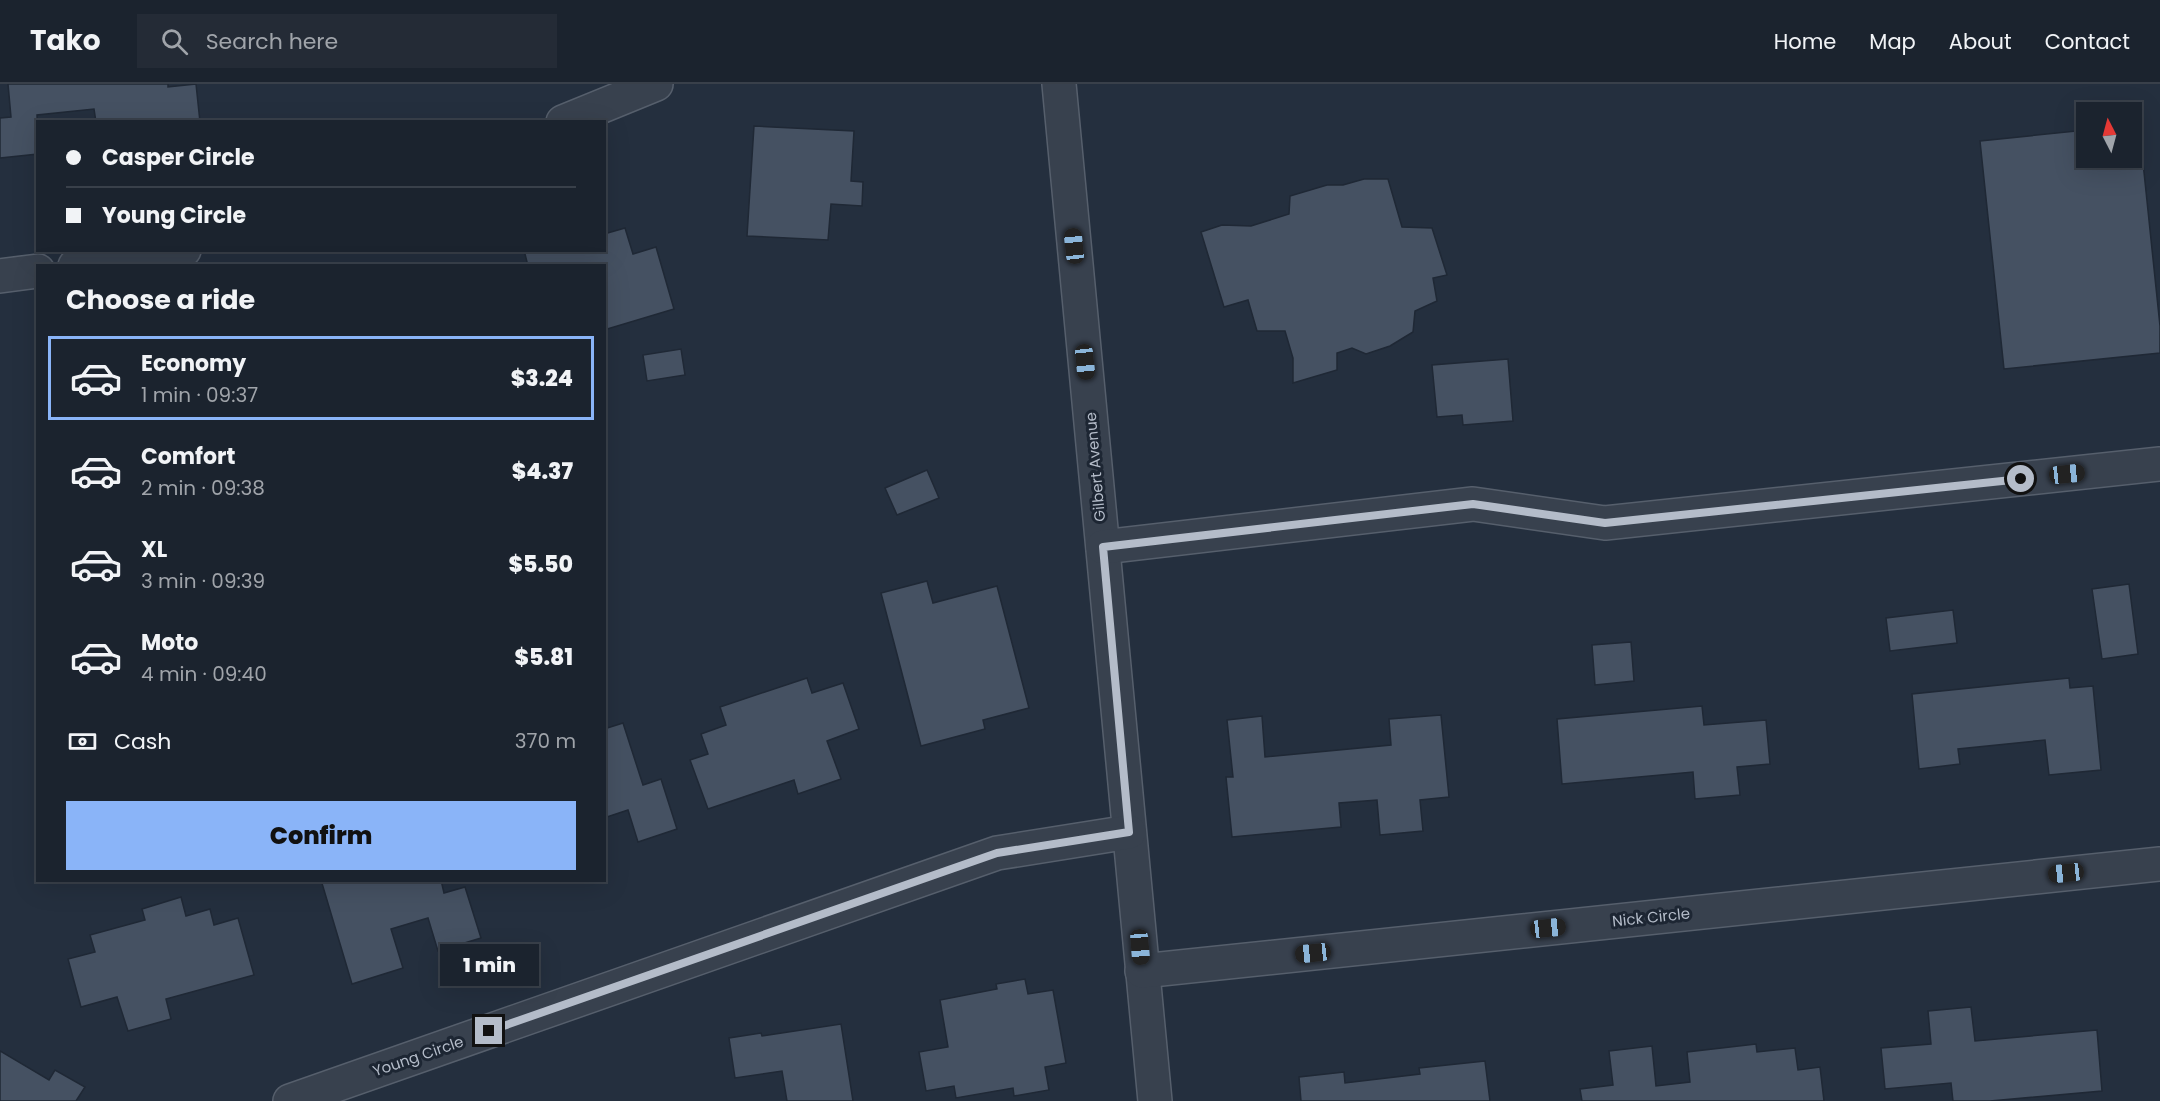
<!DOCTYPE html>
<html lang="en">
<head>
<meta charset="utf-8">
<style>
	:root { --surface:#1b232e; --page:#242b36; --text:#f1f3f6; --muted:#a0a4aa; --line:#39404a; --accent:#8ab4f8 }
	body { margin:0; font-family:Poppins,sans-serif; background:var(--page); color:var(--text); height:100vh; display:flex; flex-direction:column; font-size:22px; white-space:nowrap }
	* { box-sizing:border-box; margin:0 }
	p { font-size:20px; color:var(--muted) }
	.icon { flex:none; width:33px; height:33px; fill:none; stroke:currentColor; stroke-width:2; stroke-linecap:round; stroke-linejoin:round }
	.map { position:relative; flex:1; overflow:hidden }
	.panel { position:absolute; left:36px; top:180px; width:570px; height:618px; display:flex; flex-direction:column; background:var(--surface); border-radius:0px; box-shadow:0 6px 24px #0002,0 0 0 2px var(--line) }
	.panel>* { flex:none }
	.top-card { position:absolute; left:36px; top:36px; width:570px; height:132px; border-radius:0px; box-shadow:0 6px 24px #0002,0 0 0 2px var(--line); display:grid; align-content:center; height:132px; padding:0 30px; background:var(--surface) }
	.needle { width:39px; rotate:354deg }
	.tools { position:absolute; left:2076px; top:18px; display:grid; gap:12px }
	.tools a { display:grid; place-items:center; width:66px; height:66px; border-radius:0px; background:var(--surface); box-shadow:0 6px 24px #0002,0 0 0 2px var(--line); font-size:30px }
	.end { position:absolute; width:27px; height:27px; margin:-14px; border:8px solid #b4bcc9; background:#111; box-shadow:0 0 0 3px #111 }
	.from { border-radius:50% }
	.bubble { position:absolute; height:42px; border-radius:0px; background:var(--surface); box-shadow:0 6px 24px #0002,0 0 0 2px var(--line); font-size:20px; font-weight:800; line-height:42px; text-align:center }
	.car { position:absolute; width:18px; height:36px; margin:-18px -9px; border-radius:8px; box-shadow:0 0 4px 2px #0007; background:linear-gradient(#222 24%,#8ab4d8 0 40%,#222 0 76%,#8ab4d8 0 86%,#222 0) }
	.top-card b { display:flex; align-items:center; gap:21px; height:57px; font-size:22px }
	.top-card b+b { border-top:2px solid var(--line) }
	.top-card i { width:15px; height:15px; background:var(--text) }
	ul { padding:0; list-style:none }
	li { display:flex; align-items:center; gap:18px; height:84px; margin:0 12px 9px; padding:0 18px; border:3px solid transparent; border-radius:0px }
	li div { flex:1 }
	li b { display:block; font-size:22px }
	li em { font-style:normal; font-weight:800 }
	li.selected { border-color:var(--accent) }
	li>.icon { width:54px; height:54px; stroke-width:1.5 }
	h2 { padding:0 30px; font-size:27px; line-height:72px }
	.pay { display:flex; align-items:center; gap:15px; height:66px; padding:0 30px; font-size:22px }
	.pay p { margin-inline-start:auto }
	.primary-button { display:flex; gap:12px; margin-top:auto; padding:12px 30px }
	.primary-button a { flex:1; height:69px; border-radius:0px; background:var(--accent); color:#111; font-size:24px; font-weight:800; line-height:69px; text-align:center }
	header { display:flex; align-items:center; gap:36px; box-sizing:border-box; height:84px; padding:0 30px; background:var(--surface); border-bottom:2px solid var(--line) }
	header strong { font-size:28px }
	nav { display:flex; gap:33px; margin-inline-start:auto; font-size:21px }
	.search { width:420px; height:54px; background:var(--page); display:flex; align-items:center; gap:15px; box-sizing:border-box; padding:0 21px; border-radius:0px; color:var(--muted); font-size:22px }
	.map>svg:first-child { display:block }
	.building { fill:#455162; stroke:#1f2835; stroke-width:1.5 }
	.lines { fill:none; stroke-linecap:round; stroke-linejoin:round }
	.minor-casing { stroke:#565f6c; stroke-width:36 }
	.minor { stroke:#38414e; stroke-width:33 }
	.route { stroke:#b4bcc9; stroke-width:8 }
	.labels { text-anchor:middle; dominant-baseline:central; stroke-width:6; stroke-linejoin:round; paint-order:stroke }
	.street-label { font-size:15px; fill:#b4bcc9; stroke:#1d2633 }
</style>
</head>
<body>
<header>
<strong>Tako</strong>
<div class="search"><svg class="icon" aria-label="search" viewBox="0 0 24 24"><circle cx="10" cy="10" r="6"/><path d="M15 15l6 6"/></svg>Search here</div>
<nav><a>Home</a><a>Map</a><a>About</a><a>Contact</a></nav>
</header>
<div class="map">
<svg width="2160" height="1017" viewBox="0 0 2160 1017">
	<rect width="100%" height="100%" fill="#242f3e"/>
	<!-- building -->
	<g class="building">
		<path d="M 8,0 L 168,0 L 168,3 L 196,0 L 200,38 L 96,38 L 94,25 L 37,31 L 38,70 L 0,74 L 0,34 L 11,33 Z"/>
		<path d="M 2139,40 L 2160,242 L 2160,269 L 2004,285 L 1980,57 L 2086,46 L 2086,74 L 2132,74 L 2132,41 Z"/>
		<path d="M 754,42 L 854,47 L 851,97 L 863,98 L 862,122 L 831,120 L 828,156 L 747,152 Z"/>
		<path d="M 1364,95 L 1388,95 L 1402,143 L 1432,144 L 1447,191 L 1433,194 L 1437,217 L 1415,227 L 1413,248 L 1390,262 L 1366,270 L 1352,264 L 1337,269 L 1337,286 L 1293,299 L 1293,274 L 1285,247 L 1257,247 L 1248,216 L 1224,223 L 1201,148 L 1222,141 L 1251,142 L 1289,130 L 1290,112 L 1327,101 L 1343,101 Z"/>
		<path d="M 625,144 L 633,170 L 656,163 L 674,225 L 604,246 L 604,182 L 528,182 L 524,166 L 604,166 L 604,150 Z"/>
		<path d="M 681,265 L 685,291 L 647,297 L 643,271 Z"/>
		<path d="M 1508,275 L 1513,337 L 1463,341 L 1462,331 L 1437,333 L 1432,281 Z"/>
		<path d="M 927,386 L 939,414 L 897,431 L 885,404 Z"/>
		<path d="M 927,497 L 933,519 L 997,502 L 1029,624 L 983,636 L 985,645 L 921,662 L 881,509 Z"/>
		<path d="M 2129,500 L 2138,570 L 2102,575 L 2092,505 Z"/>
		<path d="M 1953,526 L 1957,559 L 1890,567 L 1886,534 Z"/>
		<path d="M 1631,558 L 1634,597 L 1595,601 L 1592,561 Z"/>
		<path d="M 807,594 L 812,609 L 843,599 L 859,645 L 827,657 L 841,695 L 798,710 L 794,696 L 708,725 L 690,676 L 708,670 L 701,650 L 726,641 L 720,623 Z"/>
		<path d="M 2069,594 L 2070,604 L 2093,602 L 2101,686 L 2049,691 L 2045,656 L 1958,665 L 1960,680 L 1919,685 L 1912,610 Z"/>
		<path d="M 1702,622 L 1704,641 L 1766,636 L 1770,680 L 1737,683 L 1740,711 L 1695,715 L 1693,688 L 1562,700 L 1557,635 Z"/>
		<path d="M 1441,631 L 1449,713 L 1420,716 L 1423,747 L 1380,751 L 1377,716 L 1339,719 L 1341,743 L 1232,753 L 1226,693 L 1233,693 L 1227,636 L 1262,632 L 1265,673 L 1391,661 L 1389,635 Z"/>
		<path d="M 623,639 L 643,701 L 661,695 L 677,745 L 638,758 L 628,726 L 604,734 L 604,645 Z"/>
		<path d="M 321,796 L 441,796 L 444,809 L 465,803 L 481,854 L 438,867 L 428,834 L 391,845 L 403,884 L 352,900 Z"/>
		<path d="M 181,813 L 186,832 L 210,825 L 214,841 L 238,834 L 254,891 L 166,915 L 171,935 L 128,947 L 117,913 L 81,923 L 68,875 L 95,868 L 90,851 L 145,836 L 142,825 Z"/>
		<path d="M 1025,895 L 1028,910 L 1053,906 L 1066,979 L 1045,983 L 1049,1006 L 1014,1012 L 1013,1004 L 956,1014 L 954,1002 L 926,1007 L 919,968 L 948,963 L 940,916 L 997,905 L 996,900 Z"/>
		<path d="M 1971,923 L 1975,957 L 2097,946 L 2102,1007 L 1990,1017 L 1953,1017 L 1951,999 L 1885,1005 L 1881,964 L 1931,960 L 1928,927 Z"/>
		<path d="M 841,940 L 853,1017 L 787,1017 L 782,987 L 735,994 L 729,954 L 761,949 L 762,952 Z"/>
		<path d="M 1756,960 L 1757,968 L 1795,964 L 1798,986 L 1820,983 L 1824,1017 L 1582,1017 L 1580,1005 L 1613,1001 L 1609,967 L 1652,962 L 1656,1002 L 1690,998 L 1687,968 Z"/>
		<path d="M 0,967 L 49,996 L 55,986 L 85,1003 L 76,1017 L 0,1017 Z"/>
		<path d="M 1485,977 L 1490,1017 L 1301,1017 L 1299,993 L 1344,988 L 1345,999 L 1420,990 L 1419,984 Z"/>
	</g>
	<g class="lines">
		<!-- minor casing -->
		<g class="minor-casing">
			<g id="minor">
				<path d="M 1059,0 L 1155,1017"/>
				<path d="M 563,38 L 656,0"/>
				<path d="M 75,182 L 184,166"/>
				<path d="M 0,192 L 38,187"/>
				<path d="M 1103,463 L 1473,420 L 1605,439 L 2160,380"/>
				<path d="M 1142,887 L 2160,780"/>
				<path d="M 290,1017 L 997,769 L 1129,748"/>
			</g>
		</g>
		<!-- minor -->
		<use href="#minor" class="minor"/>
	</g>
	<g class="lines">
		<!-- route -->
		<path class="route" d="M 489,947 L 997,769 L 1129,748 L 1103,463 L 1473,420 L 1605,439 L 2021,395"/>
	</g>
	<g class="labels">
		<!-- street labels -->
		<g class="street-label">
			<text transform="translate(1095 383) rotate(-95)">Gilbert Avenue</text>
			<text transform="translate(1651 833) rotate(-6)">Nick Circle</text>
			<text transform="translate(418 972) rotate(-19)">Young Circle</text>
		</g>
	</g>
</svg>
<div class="tools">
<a><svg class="needle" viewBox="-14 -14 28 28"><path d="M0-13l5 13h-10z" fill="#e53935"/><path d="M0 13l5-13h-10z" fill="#a0a4aa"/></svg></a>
</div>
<i class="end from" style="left:2021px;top:395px"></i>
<i class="end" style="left:489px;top:947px"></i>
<div class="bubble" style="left:440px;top:860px;width:99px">1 min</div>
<i class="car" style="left:1074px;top:162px;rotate:354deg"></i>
<i class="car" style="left:1085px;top:278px;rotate:174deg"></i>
<i class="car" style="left:2067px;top:390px;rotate:84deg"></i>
<i class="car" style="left:2066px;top:789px;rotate:264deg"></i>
<i class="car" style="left:1548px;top:844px;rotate:84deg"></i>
<i class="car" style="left:1140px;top:863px;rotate:175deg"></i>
<i class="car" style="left:1313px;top:869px;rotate:264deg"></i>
<div class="top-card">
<b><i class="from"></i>Casper Circle</b>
<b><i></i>Young Circle</b>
</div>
<section class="panel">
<h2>Choose a ride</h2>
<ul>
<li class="selected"><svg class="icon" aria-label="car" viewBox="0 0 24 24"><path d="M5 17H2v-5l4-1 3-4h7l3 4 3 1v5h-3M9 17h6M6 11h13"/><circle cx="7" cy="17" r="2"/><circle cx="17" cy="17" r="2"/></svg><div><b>Economy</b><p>1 min · 09:37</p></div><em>$3.24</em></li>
<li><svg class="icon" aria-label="car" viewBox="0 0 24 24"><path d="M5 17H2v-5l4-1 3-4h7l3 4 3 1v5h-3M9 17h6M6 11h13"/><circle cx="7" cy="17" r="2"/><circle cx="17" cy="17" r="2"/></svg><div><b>Comfort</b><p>2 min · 09:38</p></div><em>$4.37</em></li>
<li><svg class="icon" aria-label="car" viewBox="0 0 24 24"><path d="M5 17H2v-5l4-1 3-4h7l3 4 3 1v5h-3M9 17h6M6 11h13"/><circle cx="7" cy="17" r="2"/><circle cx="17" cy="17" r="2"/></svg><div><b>XL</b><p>3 min · 09:39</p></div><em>$5.50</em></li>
<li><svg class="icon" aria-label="car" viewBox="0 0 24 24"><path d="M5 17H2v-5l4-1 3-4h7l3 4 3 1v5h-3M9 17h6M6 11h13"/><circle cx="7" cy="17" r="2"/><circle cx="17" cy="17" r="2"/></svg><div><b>Moto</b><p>4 min · 09:40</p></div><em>$5.81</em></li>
</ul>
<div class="pay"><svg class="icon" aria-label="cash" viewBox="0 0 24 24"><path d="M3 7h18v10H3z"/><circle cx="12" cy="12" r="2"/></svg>Cash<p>370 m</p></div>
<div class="primary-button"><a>Confirm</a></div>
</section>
</div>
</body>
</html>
